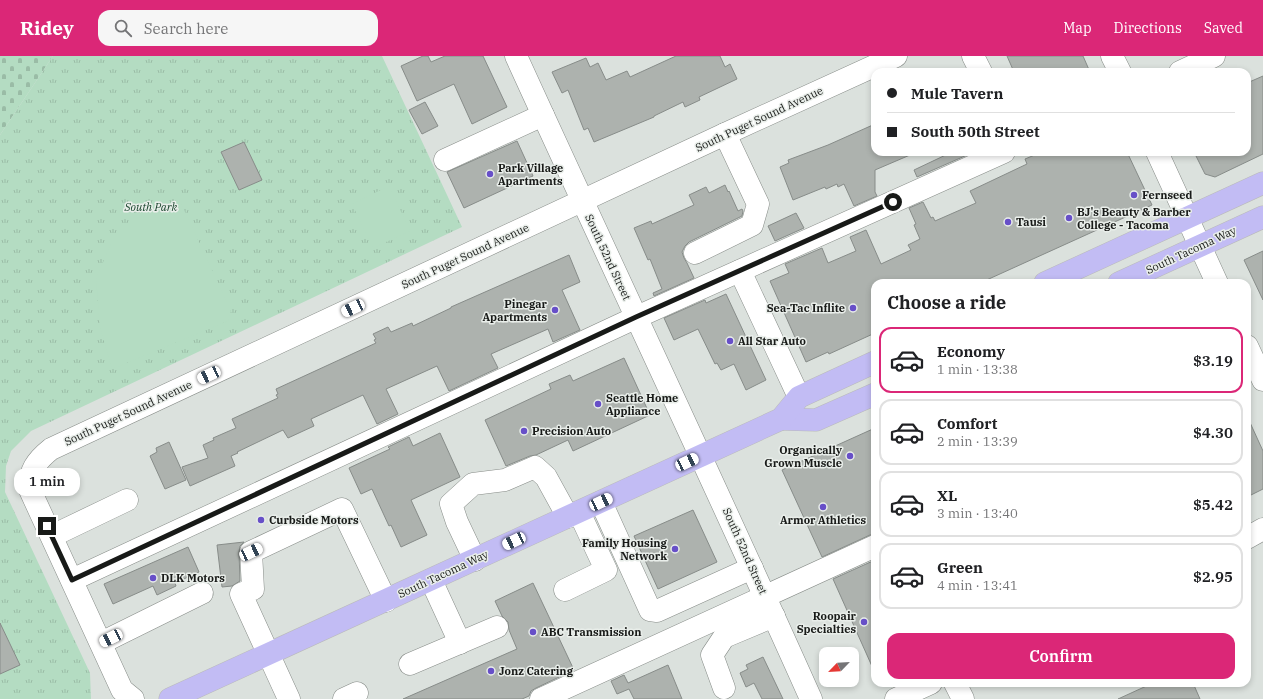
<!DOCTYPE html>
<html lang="en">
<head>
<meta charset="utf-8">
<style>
	:root { --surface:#fff; --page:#f6f6f6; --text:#202124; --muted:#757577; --line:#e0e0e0; --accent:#db2777 }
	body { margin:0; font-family:"IBM Plex Serif",serif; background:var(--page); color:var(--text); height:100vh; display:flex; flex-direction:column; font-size:15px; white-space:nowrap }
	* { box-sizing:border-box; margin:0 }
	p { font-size:13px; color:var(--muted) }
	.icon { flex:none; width:22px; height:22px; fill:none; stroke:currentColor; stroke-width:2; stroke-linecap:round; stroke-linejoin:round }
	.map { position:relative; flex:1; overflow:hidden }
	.side { position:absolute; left:871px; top:223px; width:380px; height:408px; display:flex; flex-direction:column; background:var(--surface); border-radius:12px; box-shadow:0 2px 6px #0003 }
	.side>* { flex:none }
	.top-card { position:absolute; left:871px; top:12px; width:380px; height:88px; border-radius:12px; box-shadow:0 2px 6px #0003; display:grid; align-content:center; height:88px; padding:0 16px; background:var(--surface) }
	.needle { width:26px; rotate:245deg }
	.buttons { position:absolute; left:819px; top:591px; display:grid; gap:8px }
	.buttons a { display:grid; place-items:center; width:40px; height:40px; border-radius:8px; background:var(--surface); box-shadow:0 2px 6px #0003; font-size:20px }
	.end { position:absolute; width:18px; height:18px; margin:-9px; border:5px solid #181a18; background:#fff; box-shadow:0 0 0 2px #fff }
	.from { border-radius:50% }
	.bubble { position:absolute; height:28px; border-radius:12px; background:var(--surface); box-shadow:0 2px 6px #0003; font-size:13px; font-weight:600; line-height:28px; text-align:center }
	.car { position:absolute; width:12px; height:24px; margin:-12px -6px; border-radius:5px; box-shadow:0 0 3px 1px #0007; background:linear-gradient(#fff 24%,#345 0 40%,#fff 0 76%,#345 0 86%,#fff 0) }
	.top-card b { display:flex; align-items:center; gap:14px; height:38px; font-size:15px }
	.top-card b+b { border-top:1px solid var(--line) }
	.top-card i { width:10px; height:10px; background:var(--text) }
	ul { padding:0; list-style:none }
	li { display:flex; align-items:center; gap:12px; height:66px; margin:0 8px 6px; padding:0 8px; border:2px solid var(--line); border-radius:12px }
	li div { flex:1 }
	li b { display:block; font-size:15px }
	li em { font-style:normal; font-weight:600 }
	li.current { border-color:var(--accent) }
	li>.icon { width:36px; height:36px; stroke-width:1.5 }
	h2 { padding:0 16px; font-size:18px; line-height:48px }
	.cta { display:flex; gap:8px; margin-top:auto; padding:8px 16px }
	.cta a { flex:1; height:46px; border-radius:12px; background:var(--accent); color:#fff; font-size:16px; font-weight:600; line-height:46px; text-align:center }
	header { display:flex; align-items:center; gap:24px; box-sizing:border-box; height:56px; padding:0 20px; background:var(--accent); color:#fff }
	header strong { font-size:19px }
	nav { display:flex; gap:22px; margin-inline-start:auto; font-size:14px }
	.search { width:280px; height:36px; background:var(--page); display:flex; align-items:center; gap:10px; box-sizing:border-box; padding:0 14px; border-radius:12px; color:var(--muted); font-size:15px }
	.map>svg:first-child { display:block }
	.cemetery { fill:url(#cemetery-stones) }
	.park { fill:url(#park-tufts) }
	.pitch { fill:#b4dcc2 }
	.building { fill:#adb2ae; stroke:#878c89 }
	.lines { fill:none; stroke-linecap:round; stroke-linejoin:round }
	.minor-casing { stroke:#878c88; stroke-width:23 }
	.major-casing { stroke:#bababa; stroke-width:23 }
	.minor { stroke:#fff; stroke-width:22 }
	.major { stroke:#c2bcf4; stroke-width:22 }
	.route { stroke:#181a18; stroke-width:5 }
	.poi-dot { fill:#674fc8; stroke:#e9eeea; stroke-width:1.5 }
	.labels { text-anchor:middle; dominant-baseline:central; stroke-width:3; stroke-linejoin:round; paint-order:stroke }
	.street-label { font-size:11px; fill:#181a18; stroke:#e9eeea }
	.poi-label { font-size:11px; font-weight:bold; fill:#181a18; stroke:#e9eeea; text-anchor:start }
	.park-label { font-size:11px; font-style:italic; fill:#18442c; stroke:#e9eeea }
</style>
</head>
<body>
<header>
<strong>Ridey</strong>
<div class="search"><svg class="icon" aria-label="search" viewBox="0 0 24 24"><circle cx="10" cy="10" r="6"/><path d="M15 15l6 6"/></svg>Search here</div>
<nav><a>Map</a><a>Directions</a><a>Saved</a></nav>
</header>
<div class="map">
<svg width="1263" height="643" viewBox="0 0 1263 643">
	<defs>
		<pattern id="cemetery-stones" width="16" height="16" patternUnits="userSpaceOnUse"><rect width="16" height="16" fill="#b4dcc2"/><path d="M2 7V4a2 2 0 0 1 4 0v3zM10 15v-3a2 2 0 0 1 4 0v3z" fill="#9abca6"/></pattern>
		<pattern id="park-tufts" width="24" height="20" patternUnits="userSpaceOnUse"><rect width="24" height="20" fill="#b4dcc2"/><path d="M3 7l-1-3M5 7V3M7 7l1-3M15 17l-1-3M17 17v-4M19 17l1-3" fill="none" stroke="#9abca6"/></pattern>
	</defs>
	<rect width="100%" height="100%" fill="#dbe1dd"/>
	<!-- cemetery -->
	<path class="cemetery" d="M 0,0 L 53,0 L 0,79 Z"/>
	<!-- park -->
	<path class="park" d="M 53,0 L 382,0 L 462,171 L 31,375 L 11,395 L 6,410 L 5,436 L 90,617 L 91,643 L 0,643 L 0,79 Z"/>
	<!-- pitch -->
	<g class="pitch">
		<path d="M 389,130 L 410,175 L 373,192 L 352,148 Z"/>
		<path d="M 179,143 L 231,255 L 228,265 L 112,313 L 100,271 L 96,222 L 111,188 L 140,160 Z"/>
	</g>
	<!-- building -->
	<g class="building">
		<path d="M 423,0 L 428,0 L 431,6 L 445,0 L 483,0 L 507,51 L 472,68 L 454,28 L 417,45 L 401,10 Z"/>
		<path d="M 676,0 L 720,0 L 725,11 L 730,8 L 737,23 L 699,41 L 700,44 L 685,51 L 683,46 L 654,60 L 654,61 L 594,86 L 588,72 L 584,74 L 568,34 L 562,37 L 552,16 L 586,2 L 590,11 L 598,7 L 606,24 L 627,15 L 630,21 Z"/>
		<path d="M 1007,0 L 1083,0 L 1090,16 L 1014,16 Z"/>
		<path d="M 1263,20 L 1263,98 L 1215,121 L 1205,118 L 1194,96 L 1247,96 L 1247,27 Z"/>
		<path d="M 425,46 L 438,70 L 422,78 L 409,54 Z"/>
		<path d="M 875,68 L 875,96 L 917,96 L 875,114 L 875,136 L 877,140 L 854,150 L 844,128 L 838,131 L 837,128 L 826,133 L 825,131 L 793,144 L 780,111 L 789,107 L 788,104 L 828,89 Z"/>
		<path d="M 517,85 L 533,120 L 464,152 L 447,116 Z"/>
		<path d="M 244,86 L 262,124 L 239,134 L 221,96 Z"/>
		<path d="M 952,96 L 974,96 L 917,121 L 914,114 Z"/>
		<path d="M 1042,96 L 1127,96 L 1152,149 L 980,227 L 875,227 L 875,277 L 829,298 L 828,296 L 806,306 L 770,225 L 789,217 L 785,208 L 822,192 L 828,207 L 856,195 L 850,181 L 866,174 L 881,208 L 911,194 L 908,189 L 920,183 L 914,169 L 916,168 L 909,152 L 923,146 L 931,162 L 933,161 L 935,165 L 976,147 L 970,135 L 1027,108 L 1025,103 Z"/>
		<path d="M 725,129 L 728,136 L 729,135 L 738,155 L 742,153 L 743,155 L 742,160 L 689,186 L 685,190 L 682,196 L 684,202 L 687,207 L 694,222 L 654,240 L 653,237 L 662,233 L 650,203 L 648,204 L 634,172 L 651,165 L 652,168 L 694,149 L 689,139 L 706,131 L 709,137 Z"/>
		<path d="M 796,157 L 804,172 L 775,185 L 768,170 Z"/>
		<path d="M 1263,195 L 1263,244 L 1244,204 Z"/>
		<path d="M 569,199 L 580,226 L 562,234 L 580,274 L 553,286 L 548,273 L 491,298 L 498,312 L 449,335 L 437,310 L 386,333 L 398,358 L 377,368 L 363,339 L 311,363 L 314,370 L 288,382 L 283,374 L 237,396 L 238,397 L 231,400 L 235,410 L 190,430 L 182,411 L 208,402 L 203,389 L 214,384 L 213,382 L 236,372 L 232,363 L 278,342 L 276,339 L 278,338 L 276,333 L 376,287 L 374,284 L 376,283 L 373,278 L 388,271 L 391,276 L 412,267 L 413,270 L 451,252 L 451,251 Z"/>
		<path d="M 726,238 L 766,324 L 746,334 L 734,308 L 721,314 L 717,307 L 715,308 L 698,273 L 674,284 L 664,262 L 705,244 L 706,247 Z"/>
		<path d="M 624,302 L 650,359 L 573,395 L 568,384 L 536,399 L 530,400 L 506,410 L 485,364 L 551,333 L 549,328 L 570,319 L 573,325 Z"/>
		<path d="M 1247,360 L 1263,395 L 1263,433 L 1247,441 Z"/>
		<path d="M 875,372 L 875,478 L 870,479 L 822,501 L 782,414 Z"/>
		<path d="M 440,377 L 460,421 L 411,444 L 427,479 L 401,491 L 391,469 L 389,470 L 372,433 L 361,438 L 349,412 L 390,393 L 388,391 L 409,381 L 413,390 Z"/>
		<path d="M 169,386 L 186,424 L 165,433 L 150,400 L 157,396 L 156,392 Z"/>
		<path d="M 693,454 L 717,506 L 658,533 L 634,480 Z"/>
		<path d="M 244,486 L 240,490 L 239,496 L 240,525 L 232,530 L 222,531 L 217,489 Z"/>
		<path d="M 188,491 L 199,516 L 175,527 L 176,530 L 157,539 L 153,530 L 113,548 L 104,528 Z"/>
		<path d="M 875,504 L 875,617 L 833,523 Z"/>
		<path d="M 533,527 L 574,614 L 536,632 L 531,635 L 529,640 L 522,643 L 403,643 L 517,593 L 509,574 L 508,566 L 502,560 L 495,545 Z"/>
		<path d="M 0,567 L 20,609 L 0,618 Z"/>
		<path d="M 763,601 L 783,643 L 762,643 L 754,627 L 746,631 L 740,617 L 748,613 L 746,609 Z"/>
		<path d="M 668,609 L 682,643 L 634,643 L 629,633 L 617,638 L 611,625 L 624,619 L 628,627 Z"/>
		<path d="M 1153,627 L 1193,627 L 1200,643 L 1118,643 Z"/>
	</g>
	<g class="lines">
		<!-- minor casing -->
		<g class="minor-casing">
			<g id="minor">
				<path d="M 516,0 C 614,215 715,428 811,643"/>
				<path d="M 973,0 L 981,16"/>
				<path d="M 1112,0 L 1120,16"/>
				<path d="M 1180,16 L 1214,0"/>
				<path d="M 1157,96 L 1217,227"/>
				<path d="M 445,104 L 543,59"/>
				<path d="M 695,197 L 752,169 L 758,148 L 725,78"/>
				<path d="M 740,215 L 799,341"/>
				<path d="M 1247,290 L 1263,324"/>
				<path d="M 601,446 L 650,554 L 657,555 L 752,512"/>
				<path d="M 52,480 L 127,444"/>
				<path d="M 1247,482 L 1263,473"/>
				<path d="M 475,504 L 457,466 L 451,448 L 473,428 L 505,424 L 535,411 L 546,421 L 568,461"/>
				<path d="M 72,524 L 637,261 L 1004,96"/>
				<path d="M 431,524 L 460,587"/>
				<path d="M 565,534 L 606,514 L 579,456"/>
				<path d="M 101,587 L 202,537"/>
				<path d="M 410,608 L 497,571"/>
				<path d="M 955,627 L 963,643"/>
				<path d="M 724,632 L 712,599 L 724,581 L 774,560"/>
				<path d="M 133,643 L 122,634 L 30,434 C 29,415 36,405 51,393 L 725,78 L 896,0"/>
				<path d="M 289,643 L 241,538 L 253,533 L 251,496 L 342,453 L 386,545"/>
				<path d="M 344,643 L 357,637"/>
				<path d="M 541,643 L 875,490"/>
				<path d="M 896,643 L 931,627"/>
			</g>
		</g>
		<!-- major casing -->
		<g class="major-casing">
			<g id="major">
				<path d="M 1045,227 L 1263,127"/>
				<path d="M 1119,227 L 1263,161"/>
				<path d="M 781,363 L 816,364 L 875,338"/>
				<path d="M 170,643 L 781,363 L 799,341 L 875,306"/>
			</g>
		</g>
		<!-- minor -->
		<use href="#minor" class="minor"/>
		<!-- major -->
		<use href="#major" class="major"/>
	</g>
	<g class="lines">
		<!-- route -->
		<path class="route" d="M 47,470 L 72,524 L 636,261 L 893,146"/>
	</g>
	<!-- markers -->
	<g class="poi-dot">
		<circle cx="490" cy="118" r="4"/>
		<circle cx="1134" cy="139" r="4"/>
		<circle cx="1069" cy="162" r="4"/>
		<circle cx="1008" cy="166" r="4"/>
		<circle cx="853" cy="252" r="4"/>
		<circle cx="555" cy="254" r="4"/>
		<circle cx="730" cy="285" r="4"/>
		<circle cx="598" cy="348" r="4"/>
		<circle cx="524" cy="375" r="4"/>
		<circle cx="850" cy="400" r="4"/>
		<circle cx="823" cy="451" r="4"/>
		<circle cx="261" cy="464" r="4"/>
		<circle cx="675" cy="493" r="4"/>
		<circle cx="153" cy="522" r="4"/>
		<circle cx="864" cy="566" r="4"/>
		<circle cx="533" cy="576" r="4"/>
		<circle cx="491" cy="615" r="4"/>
	</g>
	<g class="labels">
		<!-- street labels -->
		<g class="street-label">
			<text transform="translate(759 63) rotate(-25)">South Puget Sound Avenue</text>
			<text transform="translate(1191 194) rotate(-25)">South Tacoma Way</text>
			<text transform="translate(465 200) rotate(-25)">South Puget Sound Avenue</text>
			<text transform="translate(608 201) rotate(65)">South 52nd Street</text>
			<text transform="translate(128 357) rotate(-25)">South Puget Sound Avenue</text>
			<text transform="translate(745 495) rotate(66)">South 52nd Street</text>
			<text transform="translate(443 518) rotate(-25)">South Tacoma Way</text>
		</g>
		<!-- poi labels -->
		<g class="poi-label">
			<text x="498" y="112">Park Village<tspan x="498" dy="13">Apartments</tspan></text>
			<text x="1142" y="139">Fernseed</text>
			<text x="1077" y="156">BJ's Beauty &amp; Barber<tspan x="1077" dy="13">College - Tacoma</tspan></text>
			<text x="1016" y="166">Tausi</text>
			<text x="547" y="248" text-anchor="end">Pinegar<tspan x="547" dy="13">Apartments</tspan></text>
			<text x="845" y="252" text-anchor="end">Sea-Tac Inflite</text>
			<text x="738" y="285">All Star Auto</text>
			<text x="606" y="342">Seattle Home<tspan x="606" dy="13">Appliance</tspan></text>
			<text x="532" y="375">Precision Auto</text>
			<text x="842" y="394" text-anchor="end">Organically<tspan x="842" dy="13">Grown Muscle</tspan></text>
			<text x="269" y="464">Curbside Motors</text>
			<text x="823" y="464" text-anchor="middle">Armor Athletics</text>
			<text x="667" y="487" text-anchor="end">Family Housing<tspan x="667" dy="13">Network</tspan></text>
			<text x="161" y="522">DLK Motors</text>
			<text x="856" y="560" text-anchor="end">Roopair<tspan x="856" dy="13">Specialties</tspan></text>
			<text x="541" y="576">ABC Transmission</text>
			<text x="499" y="615">Jonz Catering</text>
		</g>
		<!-- park labels -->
		<g class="park-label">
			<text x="151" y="151">South Park</text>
		</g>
	</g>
</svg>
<div class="buttons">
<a><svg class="needle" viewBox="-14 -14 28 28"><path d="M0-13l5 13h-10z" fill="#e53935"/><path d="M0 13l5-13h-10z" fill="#757577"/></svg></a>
</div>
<i class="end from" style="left:893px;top:146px"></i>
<i class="end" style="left:47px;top:470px"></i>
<div class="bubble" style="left:14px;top:412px;width:66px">1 min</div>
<i class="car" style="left:353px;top:252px;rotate:245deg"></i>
<i class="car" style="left:209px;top:319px;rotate:245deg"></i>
<i class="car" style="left:687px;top:406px;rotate:65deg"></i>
<i class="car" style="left:601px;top:446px;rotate:65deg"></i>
<i class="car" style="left:514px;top:485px;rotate:245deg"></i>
<i class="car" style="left:251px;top:496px;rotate:65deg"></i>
<i class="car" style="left:111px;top:582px;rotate:244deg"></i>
<div class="top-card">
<b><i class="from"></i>Mule Tavern</b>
<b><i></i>South 50th Street</b>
</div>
<section class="side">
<h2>Choose a ride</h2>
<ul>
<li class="current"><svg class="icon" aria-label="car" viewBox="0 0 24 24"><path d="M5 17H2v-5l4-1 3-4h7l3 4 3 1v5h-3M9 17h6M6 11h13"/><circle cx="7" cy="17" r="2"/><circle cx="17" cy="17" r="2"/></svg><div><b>Economy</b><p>1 min · 13:38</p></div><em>$3.19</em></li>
<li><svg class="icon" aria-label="car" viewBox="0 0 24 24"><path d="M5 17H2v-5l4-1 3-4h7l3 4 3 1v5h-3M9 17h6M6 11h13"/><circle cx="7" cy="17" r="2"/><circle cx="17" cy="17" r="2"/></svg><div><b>Comfort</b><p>2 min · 13:39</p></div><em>$4.30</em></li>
<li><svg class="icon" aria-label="car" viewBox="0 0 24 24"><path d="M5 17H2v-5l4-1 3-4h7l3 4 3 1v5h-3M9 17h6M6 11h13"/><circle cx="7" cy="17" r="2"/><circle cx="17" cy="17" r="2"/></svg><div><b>XL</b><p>3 min · 13:40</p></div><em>$5.42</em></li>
<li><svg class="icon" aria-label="car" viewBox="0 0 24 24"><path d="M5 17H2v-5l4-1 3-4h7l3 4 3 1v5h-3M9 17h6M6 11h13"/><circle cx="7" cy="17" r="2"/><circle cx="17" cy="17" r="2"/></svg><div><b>Green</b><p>4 min · 13:41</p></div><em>$2.95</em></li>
</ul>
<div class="cta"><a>Confirm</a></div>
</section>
</div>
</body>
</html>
